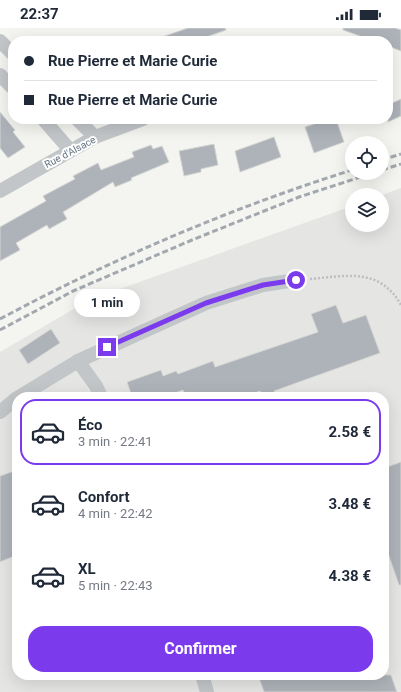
<!DOCTYPE html>
<html lang="fr">
<head>
<meta charset="utf-8">
<style>
	:root { --surface:#fff; --page:#f2f2f3; --text:#1f2937; --muted:#747a83; --line:#e0e1e3; --accent:#7c3aed }
	body { margin:0; font-family:Roboto,sans-serif; background:var(--page); color:var(--text); height:100vh; display:flex; flex-direction:column; font-size:15px; white-space:nowrap }
	* { box-sizing:border-box; margin:0 }
	p { font-size:13px; color:var(--muted) }
	.icon { flex:none; width:22px; height:22px; fill:none; stroke:currentColor; stroke-width:2; stroke-linecap:round; stroke-linejoin:round }
	.map { position:relative; flex:1; overflow:hidden }
	.panel { position:absolute; left:12px; top:364px; width:377px; height:288px; display:flex; flex-direction:column; background:var(--surface); border-radius:16px; box-shadow:0 4px 16px #0002 }
	.panel>* { flex:none }
	.banner { position:absolute; left:8px; top:8px; width:385px; height:88px; border-radius:16px; box-shadow:0 4px 16px #0002; display:grid; align-content:center; height:88px; padding:0 16px; background:var(--surface) }
	.fabs { position:absolute; left:345px; top:108px; display:grid; gap:8px }
	.fabs a { display:grid; place-items:center; width:44px; height:44px; border-radius:50%; background:var(--surface); box-shadow:0 4px 16px #0002; font-size:20px }
	.end { position:absolute; width:18px; height:18px; margin:-9px; border:5px solid #7c3aed; background:#fff; box-shadow:0 0 0 2px #fff }
	.from { border-radius:50% }
	.bubble { position:absolute; height:28px; border-radius:14px; background:var(--surface); box-shadow:0 4px 16px #0002; font-size:13px; font-weight:700; line-height:28px; text-align:center }
	.banner b { display:flex; align-items:center; gap:14px; height:38px; font-size:15px }
	.banner b+b { border-top:1px solid var(--line) }
	.banner i { width:10px; height:10px; background:var(--text) }
	ul { padding:7px 0 0; list-style:none }
	li { display:flex; align-items:center; gap:12px; height:66px; margin:0 8px 6px; padding:0 8px; border:2px solid transparent; border-radius:16px }
	li div { flex:1 }
	li b { display:block; font-size:15px }
	li em { font-style:normal; font-weight:700 }
	li.selected { border-color:var(--accent) }
	li>.icon { width:36px; height:36px; stroke-width:1.5 }
	.primary-button { display:flex; gap:8px; margin-top:auto; padding:8px 16px }
	.primary-button a { flex:1; height:46px; border-radius:16px; background:var(--accent); color:#fff; font-size:16px; font-weight:700; line-height:46px; text-align:center }
	.status { display:flex; justify-content:space-between; align-items:center; height:28px; padding:0 20px; background:var(--surface); direction:ltr }
	.status svg { height:11px; fill:currentColor }
	.map>svg:first-child { display:block }
	.built { fill:#e5e6e4; fill-rule:evenodd }
	.building { fill:#adb3b9; stroke:#d6d6d3 }
	.lines { fill:none; stroke-linecap:round; stroke-linejoin:round }
	.path { stroke:#bcbec0; stroke-width:2.5; stroke-dasharray:2 2; stroke-linecap:butt }
	.minor { stroke:#c2c6c9; stroke-width:14 }
	.rail { stroke:#a2a8ae; stroke-width:3; stroke-dasharray:6 3; stroke-linecap:butt }
	.route { stroke:#7c3aed; stroke-width:5 }
	.labels { text-anchor:middle; dominant-baseline:central; stroke-width:4; stroke-linejoin:round; paint-order:stroke }
	.street-label { font-size:10px; fill:#637382; stroke:#fff }
</style>
</head>
<body>
<div class="status"><b>22:37</b><svg viewBox="0 0 49 12"><path d="M0 12V9h3v3zM5 12V6h3v6zM10 12V3h3v9zM15 12V0h3v12zM26 1h20v11H26zM47 4h2v5h-2z"/></svg></div>
<div class="map">
<svg width="401" height="664" viewBox="0 0 401 664">
	<rect width="100%" height="100%" fill="#f4f5f0"/>
	<!-- built -->
	<path class="built" d="M 401,160 L 401,664 L 0,664 L 0,324 L 89,272 L 352,178 L 352,197 L 382,197 L 382,167 ZM 17,369 L 384,369 L 384,647 L 17,647 Z"/>
	<!-- building -->
	<g class="building">
		<path d="M 188,0 L 225,0 L 226,2 L 195,13 L 157,13 L 156,11 Z"/>
		<path d="M 343,0 L 395,0 L 401,2 L 401,23 L 388,18 L 388,13 L 374,13 L 343,2 Z"/>
		<path d="M 401,71 L 401,88 L 388,94 L 388,77 Z"/>
		<path d="M 0,84 L 15,102 L 13,104 L 25,119 L 8,130 L 0,120 Z"/>
		<path d="M 318,91 L 336,91 L 344,114 L 314,125 L 305,99 L 320,94 Z"/>
		<path d="M 274,109 L 281,129 L 240,144 L 235,123 Z"/>
		<path d="M 214,116 L 218,137 L 201,141 L 201,144 L 184,148 L 179,123 Z"/>
		<path d="M 151,117 L 153,121 L 162,118 L 169,134 L 131,150 L 132,152 L 115,159 L 113,154 L 63,184 L 67,191 L 49,201 L 47,197 L 16,215 L 20,222 L 0,233 L 0,199 L 46,173 L 43,168 L 75,151 L 73,148 L 98,135 L 101,142 L 134,129 L 132,124 Z"/>
		<path d="M 336,277 L 343,295 L 366,287 L 380,325 L 274,363 L 277,369 L 262,369 L 260,363 L 245,369 L 186,369 L 183,362 L 164,369 L 132,369 L 127,354 L 161,342 L 163,348 L 176,343 L 178,346 L 213,333 L 215,339 L 318,304 L 311,286 Z"/>
		<path d="M 51,301 L 60,315 L 28,336 L 19,322 Z"/>
		<path d="M 401,434 L 401,557 L 399,557 L 388,525 L 384,526 L 384,440 Z"/>
		<path d="M 17,442 L 17,527 L 0,534 L 0,448 Z"/>
		<path d="M 258,647 L 391,647 L 397,664 L 264,664 Z"/>
	</g>
	<g class="lines">
		<!-- path -->
		<path class="path" d="M 310,251 C 346,248 380,239 401,277"/>
		<!-- minor -->
		<g class="minor">
			<path d="M 0,13 L 13,26"/>
			<path d="M 0,47 L 13,60"/>
			<path d="M 43,91 L 70,122"/>
			<path d="M 77,91 L 95,109"/>
			<path d="M 0,163 L 95,109 L 143,91"/>
			<path d="M 78,333 L 96,358 L 101,369"/>
			<path d="M 19,369 L 78,333 L 206,275 L 263,257 L 296,252"/>
			<path d="M 0,384 L 17,370"/>
			<path d="M 202,647 L 207,664"/>
		</g>
		<!-- rail -->
		<g class="rail">
			<path d="M 382,132 L 401,126"/>
			<path d="M 382,142 L 401,136"/>
			<path d="M 0,291 C 112,231 231,180 352,142"/>
			<path d="M 0,302 L 73,263 L 192,212 L 299,169 L 373,145"/>
		</g>
	</g>
	<g class="lines">
		<!-- route -->
		<path class="route" d="M 107,319 L 206,275 L 263,257 L 296,252"/>
	</g>
	<g class="labels">
		<!-- street labels -->
		<g class="street-label">
			<text transform="translate(70 124) rotate(-28)">Rue d'Alsace</text>
		</g>
	</g>
</svg>
<div class="fabs">
<a><svg class="icon" aria-label="locate" viewBox="0 0 24 24"><circle cx="12" cy="12" r="6"/><path d="M12 2v4M12 18v4M2 12h4M18 12h4"/></svg></a>
<a><svg class="icon" aria-label="layers" viewBox="0 0 24 24"><path d="M12 4l9 5-9 5-9-5zM3 14l9 5 9-5"/></svg></a>
</div>
<i class="end from" style="left:296px;top:252px"></i>
<i class="end" style="left:107px;top:319px"></i>
<div class="bubble" style="left:74px;top:261px;width:66px">1 min</div>
<div class="banner">
<b><i class="from"></i>Rue Pierre et Marie Curie</b>
<b><i></i>Rue Pierre et Marie Curie</b>
</div>
<section class="panel">
<ul>
<li class="selected"><svg class="icon" aria-label="car" viewBox="0 0 24 24"><path d="M5 17H2v-5l4-1 3-4h7l3 4 3 1v5h-3M9 17h6M6 11h13"/><circle cx="7" cy="17" r="2"/><circle cx="17" cy="17" r="2"/></svg><div><b>Éco</b><p>3 min · 22:41</p></div><em>2.58 €</em></li>
<li><svg class="icon" aria-label="car" viewBox="0 0 24 24"><path d="M5 17H2v-5l4-1 3-4h7l3 4 3 1v5h-3M9 17h6M6 11h13"/><circle cx="7" cy="17" r="2"/><circle cx="17" cy="17" r="2"/></svg><div><b>Confort</b><p>4 min · 22:42</p></div><em>3.48 €</em></li>
<li><svg class="icon" aria-label="car" viewBox="0 0 24 24"><path d="M5 17H2v-5l4-1 3-4h7l3 4 3 1v5h-3M9 17h6M6 11h13"/><circle cx="7" cy="17" r="2"/><circle cx="17" cy="17" r="2"/></svg><div><b>XL</b><p>5 min · 22:43</p></div><em>4.38 €</em></li>
</ul>
<div class="primary-button"><a>Confirmer</a></div>
</section>
</div>
</body>
</html>
